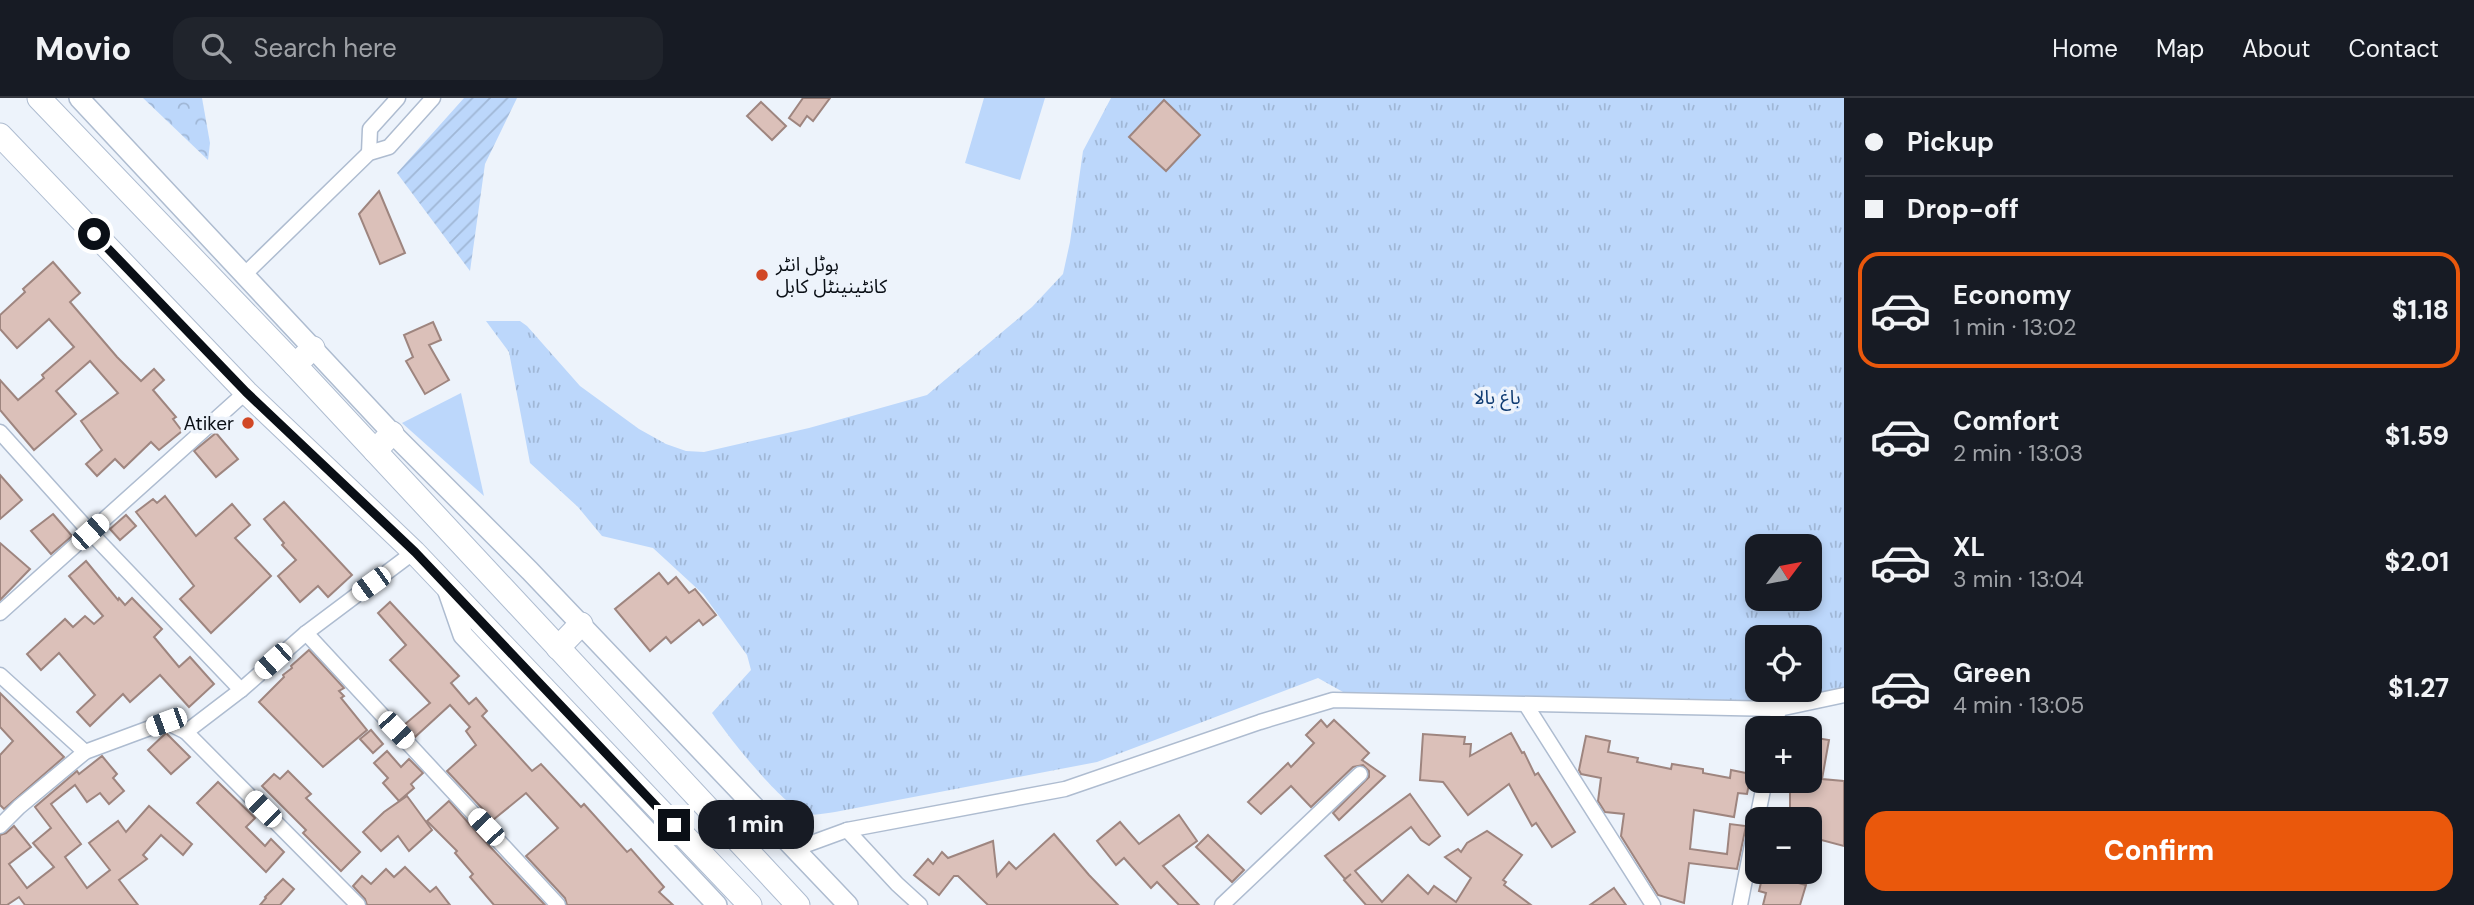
<!DOCTYPE html>
<html lang="en">
<head>
<meta charset="utf-8">
<style>
	:root { --surface:#171b24; --page:#20242c; --text:#f1f3f6; --muted:#9ea1a6; --line:#363941; --accent:#ea580c }
	body { margin:0; font-family:"DM Sans","Noto Sans Arabic",sans-serif; background:var(--page); color:var(--text); height:100vh; display:flex; flex-direction:column; font-size:26px; white-space:nowrap }
	* { box-sizing:border-box; margin:0 }
	p { font-size:23px; color:var(--muted) }
	.icon { flex:none; width:38px; height:38px; fill:none; stroke:currentColor; stroke-width:2; stroke-linecap:round; stroke-linejoin:round }
	.map { position:relative; flex:1; overflow:hidden }
	.drawer { display:flex; flex-direction:column; background:var(--surface); width:630px }
	.drawer>* { flex:none }
	.guide { display:grid; align-content:center; height:154px; padding:0 21px; background:var(--surface) }
	.needle { width:46px; rotate:58deg }
	.tools { position:absolute; left:1745px; top:436px; display:grid; gap:14px }
	.tools a { display:grid; place-items:center; width:77px; height:77px; border-radius:14px; background:var(--surface); box-shadow:0 4px 10px #0003; font-size:35px }
	.end { position:absolute; width:32px; height:32px; margin:-16px; border:9px solid #0a0f16; background:#fff; box-shadow:0 0 0 4px #fff }
	.from { border-radius:50% }
	.bubble { position:absolute; height:49px; border-radius:21px; background:var(--surface); box-shadow:0 4px 10px #0003; font-size:23px; font-weight:800; line-height:49px; text-align:center }
	.car { position:absolute; width:21px; height:42px; margin:-21px -10px; border-radius:9px; box-shadow:0 0 5px 2px #0007; background:linear-gradient(#fff 24%,#345 0 40%,#fff 0 76%,#345 0 86%,#fff 0) }
	.guide b { display:flex; align-items:center; gap:24px; height:66px; font-size:26px }
	.guide b+b { border-top:2px solid var(--line) }
	.guide i { width:18px; height:18px; background:var(--text) }
	ul { padding:0; list-style:none }
	li { display:flex; align-items:center; gap:21px; height:116px; margin:0 14px 10px; padding:0 7px; border:4px solid transparent; border-radius:21px }
	li div { flex:1 }
	li b { display:block; font-size:26px }
	li em { font-style:normal; font-weight:800 }
	li.selected { border-color:var(--accent) }
	li>.icon { width:63px; height:63px; stroke-width:1.5 }
	.action { display:flex; gap:14px; margin-top:auto; padding:14px 21px }
	.action a { flex:1; height:80px; border-radius:21px; background:var(--accent); color:#fff; font-size:28px; font-weight:800; line-height:80px; text-align:center }
	header { display:flex; align-items:center; gap:42px; box-sizing:border-box; height:98px; padding:0 35px; background:var(--surface); border-bottom:2px solid var(--line) }
	header strong { font-size:33px }
	nav { display:flex; gap:38px; margin-inline-start:auto; font-size:24px }
	.search { width:490px; height:63px; background:var(--page); display:flex; align-items:center; gap:18px; box-sizing:border-box; padding:0 24px; border-radius:21px; color:var(--muted); font-size:26px }
	main { display:flex; flex:1; min-height:0 }
	.map>svg:first-child { display:block }
	.grass { fill:#bcd7fb }
	.forest { fill:url(#forest-crowns) }
	.park { fill:url(#park-tufts); fill-rule:evenodd }
	.garden { fill:url(#garden-furrows) }
	.building { fill:#dbc0b9; stroke:#9e857f; stroke-width:2 }
	.lines { fill:none; stroke-linecap:round; stroke-linejoin:round }
	.street-casing { stroke:#aebcd0; stroke-width:17 }
	.secondary-casing { stroke:#aebcd0; stroke-width:22 }
	.primary-casing { stroke:#aebcd0; stroke-width:25 }
	.street { stroke:#fff; stroke-width:14 }
	.secondary { stroke:#fff; stroke-width:19 }
	.primary { stroke:#fff; stroke-width:23 }
	.route { stroke:#0a0f16; stroke-width:9 }
	.poi-dot { fill:#d14725; stroke:#edf3fb; stroke-width:2.5 }
	.labels { text-anchor:middle; dominant-baseline:central; stroke-width:7; stroke-linejoin:round; paint-order:stroke }
	.poi-label { font-size:19px; fill:#0a0f16; stroke:#edf3fb; text-anchor:start }
	.park-label { font-size:19px; fill:#103c72; stroke:#edf3fb }
</style>
</head>
<body>
<header>
<strong>Movio</strong>
<div class="search"><svg class="icon" aria-label="search" viewBox="0 0 24 24"><circle cx="10" cy="10" r="6"/><path d="M15 15l6 6"/></svg>Search here</div>
<nav><a>Home</a><a>Map</a><a>About</a><a>Contact</a></nav>
</header>
<main>
<div class="map">
<svg width="1844" height="807" viewBox="0 0 1844 807">
	<defs>
		<pattern id="forest-crowns" width="20" height="18" patternUnits="userSpaceOnUse" patternTransform="scale(1.75)"><rect width="20" height="18" fill="#bcd7fb"/><path d="M2 6a3 3 0 1 1 6 0M12 15a3 3 0 1 1 6 0" fill="none" stroke="#a0b7d6"/></pattern>
		<pattern id="park-tufts" width="24" height="20" patternUnits="userSpaceOnUse" patternTransform="scale(1.75)"><rect width="24" height="20" fill="#bcd7fb"/><path d="M3 7l-1-3M5 7V3M7 7l1-3M15 17l-1-3M17 17v-4M19 17l1-3" fill="none" stroke="#a0b7d6"/></pattern>
		<pattern id="garden-furrows" width="10" height="10" patternUnits="userSpaceOnUse" patternTransform="scale(1.75)"><rect width="10" height="10" fill="#bcd7fb"/><path d="M-1 1l2-2M0 10L10 0M9 11l2-2" fill="none" stroke="#a0b7d6"/></pattern>
	</defs>
	<rect width="100%" height="100%" fill="#edf3fb"/>
	<!-- grass -->
	<g class="grass">
		<path d="M 984,0 L 1045,0 L 1020,82 L 965,65 Z"/>
		<path d="M 461,295 L 484,398 L 402,325 Z"/>
	</g>
	<!-- forest -->
	<path class="forest" d="M 143,0 L 202,0 L 210,45 L 208,62 Z"/>
	<!-- park -->
	<path class="park" d="M 1111,0 L 1844,0 L 1844,592 L 1789,603 L 1700,609 L 1471,597 L 1343,594 L 1318,580 L 1097,664 L 835,714 C 827,715 815,718 807,716 C 782,708 728,638 712,615 L 751,572 L 747,557 L 703,496 L 653,450 L 602,438 L 578,409 L 530,365 L 509,254 L 486,223 L 520,223 L 527,228 L 580,288 L 639,331 L 666,346 L 686,353 L 704,354 L 809,330 L 927,297 L 1032,209 L 1063,176 L 1070,144 L 1083,53 ZM 1757,448 L 1810,448 L 1810,500 L 1757,500 ZM 1757,539 L 1810,539 L 1810,592 L 1757,592 Z"/>
	<!-- garden -->
	<path class="garden" d="M 464,0 L 517,0 L 485,66 L 470,173 L 397,75 Z"/>
	<!-- building -->
	<g class="building">
		<path d="M 803,0 L 830,0 L 813,23 L 807,18 L 800,28 L 789,20 Z"/>
		<path d="M 1164,2 L 1200,37 L 1166,73 L 1129,39 Z"/>
		<path d="M 761,4 L 786,28 L 772,42 L 747,18 Z"/>
		<path d="M 379,93 L 405,155 L 380,166 L 359,116 Z"/>
		<path d="M 53,164 L 80,195 L 70,204 L 117,259 L 141,283 L 154,271 L 164,282 L 153,292 L 176,319 L 173,321 L 182,333 L 159,352 L 151,344 L 124,370 L 115,361 L 97,378 L 86,366 L 102,352 L 81,323 L 118,295 L 90,263 L 56,293 L 76,316 L 34,352 L 0,312 L 0,282 L 18,302 L 44,280 L 42,277 L 74,249 L 49,221 L 17,250 L 0,231 L 0,217 L 25,194 L 23,191 Z"/>
		<path d="M 433,224 L 441,242 L 429,247 L 449,282 L 425,296 L 406,263 L 413,259 L 404,237 Z"/>
		<path d="M 216,335 L 238,361 L 216,379 L 194,353 Z"/>
		<path d="M 0,377 L 22,402 L 0,421 Z"/>
		<path d="M 165,398 L 196,438 L 232,406 L 250,427 L 235,440 L 271,478 L 211,535 L 180,501 L 194,488 L 136,414 L 153,401 L 157,405 Z"/>
		<path d="M 284,404 L 352,477 L 328,499 L 318,488 L 300,504 L 278,478 L 296,462 L 282,447 L 284,445 L 264,421 Z"/>
		<path d="M 53,416 L 72,438 L 51,456 L 31,433 Z"/>
		<path d="M 126,417 L 136,428 L 120,442 L 110,431 Z"/>
		<path d="M 0,445 L 30,471 L 0,502 Z"/>
		<path d="M 86,463 L 118,502 L 119,500 L 125,507 L 132,500 L 162,531 L 154,539 L 179,569 L 190,559 L 214,586 L 189,609 L 160,577 L 130,604 L 123,596 L 90,628 L 77,614 L 95,597 L 59,555 L 41,572 L 27,556 L 65,521 L 73,529 L 85,518 L 94,526 L 103,518 L 69,478 Z"/>
		<path d="M 659,475 L 668,486 L 676,479 L 689,495 L 695,491 L 716,517 L 703,527 L 699,522 L 671,545 L 666,539 L 650,553 L 615,511 Z"/>
		<path d="M 390,504 L 459,578 L 451,585 L 469,606 L 476,600 L 487,613 L 482,618 L 532,673 L 541,666 L 581,709 L 584,706 L 627,754 L 631,751 L 664,789 L 659,794 L 673,807 L 567,807 L 565,800 L 526,758 L 558,730 L 526,695 L 493,722 L 447,673 L 476,647 L 466,633 L 470,629 L 450,607 L 415,639 L 404,627 L 430,605 L 390,562 L 406,547 L 378,515 Z"/>
		<path d="M 309,552 L 344,590 L 339,593 L 344,598 L 341,600 L 367,632 L 323,669 L 259,604 L 284,579 L 283,577 L 292,570 L 291,568 Z"/>
		<path d="M 0,595 L 64,659 L 4,711 L 0,707 L 0,657 L 13,643 L 0,629 Z"/>
		<path d="M 1321,622 L 1327,629 L 1334,622 L 1369,655 L 1362,662 L 1385,678 L 1339,722 L 1333,715 L 1369,679 L 1369,673 L 1363,667 L 1353,669 L 1311,709 L 1291,688 L 1261,716 L 1248,704 L 1288,665 L 1291,669 L 1314,645 L 1306,637 Z"/>
		<path d="M 371,632 L 383,646 L 373,655 L 360,641 Z"/>
		<path d="M 166,635 L 190,659 L 171,676 L 148,652 Z"/>
		<path d="M 1511,635 L 1522,655 L 1524,654 L 1535,677 L 1538,675 L 1575,734 L 1552,749 L 1536,725 L 1532,728 L 1509,686 L 1468,717 L 1443,684 L 1420,682 L 1423,636 L 1465,639 L 1464,646 L 1471,646 L 1470,658 Z"/>
		<path d="M 1586,638 L 1610,643 L 1608,654 L 1638,660 L 1637,664 L 1671,671 L 1672,666 L 1703,671 L 1703,675 L 1730,680 L 1731,672 L 1751,676 L 1747,696 L 1738,695 L 1734,719 L 1694,712 L 1690,751 L 1727,756 L 1730,726 L 1746,728 L 1737,771 L 1689,765 L 1684,805 L 1658,797 L 1621,738 L 1624,716 L 1605,714 L 1598,703 L 1601,680 L 1581,676 L 1579,672 Z"/>
		<path d="M 1810,639 L 1829,642 L 1822,681 L 1844,683 L 1844,748 L 1810,739 L 1810,721 L 1790,721 L 1790,682 L 1810,682 Z"/>
		<path d="M 387,653 L 401,669 L 409,661 L 423,675 L 411,686 L 414,690 L 399,703 L 383,685 L 388,680 L 374,665 Z"/>
		<path d="M 102,658 L 117,676 L 113,680 L 124,693 L 109,706 L 100,695 L 87,704 L 75,687 L 51,706 L 81,746 L 65,759 L 87,790 L 110,772 L 89,745 L 118,723 L 126,734 L 149,708 L 192,746 L 183,757 L 161,737 L 143,757 L 147,761 L 119,782 L 138,807 L 25,807 L 19,799 L 7,807 L 0,807 L 0,737 L 6,735 L 14,728 L 31,749 L 9,766 L 27,790 L 54,769 L 33,745 L 51,730 L 35,709 L 77,673 L 79,676 Z"/>
		<path d="M 288,673 L 311,696 L 306,700 L 360,754 L 341,773 L 303,735 L 306,732 L 262,688 L 274,676 L 280,681 Z"/>
		<path d="M 218,684 L 255,720 L 246,729 L 265,748 L 271,741 L 284,754 L 266,774 L 197,705 Z"/>
		<path d="M 1410,696 L 1440,738 L 1429,747 L 1421,742 L 1411,729 L 1355,773 L 1382,804 L 1408,777 L 1428,796 L 1434,788 L 1456,804 L 1471,780 L 1445,759 L 1458,751 L 1461,754 L 1467,745 L 1487,733 L 1522,757 L 1503,782 L 1506,784 L 1504,787 L 1531,807 L 1366,807 L 1344,782 L 1351,776 L 1345,781 L 1325,758 Z"/>
		<path d="M 407,698 L 432,732 L 409,753 L 398,738 L 381,753 L 363,734 L 384,714 Z"/>
		<path d="M 449,703 L 480,738 L 545,807 L 494,807 L 470,779 L 473,776 L 455,755 L 457,753 L 427,723 Z"/>
		<path d="M 1179,717 L 1197,743 L 1163,768 L 1199,807 L 1179,807 L 1157,784 L 1151,790 L 1124,760 L 1116,767 L 1097,743 L 1120,724 L 1139,746 Z"/>
		<path d="M 1054,736 L 1089,777 L 1118,807 L 988,807 L 958,778 L 954,778 L 939,797 L 914,777 L 928,761 L 933,766 L 942,754 L 948,760 L 993,743 L 997,778 L 1009,764 L 1016,771 Z"/>
		<path d="M 1208,737 L 1244,772 L 1232,784 L 1196,749 Z"/>
		<path d="M 405,769 L 430,794 L 436,789 L 450,807 L 367,807 L 365,801 L 353,788 L 362,778 L 371,786 L 386,771 L 394,779 Z"/>
		<path d="M 1763,776 L 1806,787 L 1800,807 L 1763,807 L 1766,795 L 1759,793 Z"/>
		<path d="M 283,781 L 294,791 L 280,807 L 260,807 L 266,800 L 265,799 Z"/>
		<path d="M 1614,790 L 1626,807 L 1590,807 Z"/>
	</g>
	<g class="lines">
		<!-- street casing -->
		<g class="street-casing">
			<g id="street">
				<path d="M 369,55 L 370,31 L 398,0"/>
				<path d="M 245,176 L 369,55 L 389,49 L 433,0"/>
				<path d="M 0,334 L 90,434 L 241,592"/>
				<path d="M 0,515 L 246,294"/>
				<path d="M 306,535 L 558,807"/>
				<path d="M 0,577 L 85,654"/>
				<path d="M 1526,607 L 1653,807"/>
				<path d="M 1775,630 L 1779,611"/>
				<path d="M 186,634 L 358,807"/>
				<path d="M 1757,721 L 1765,682"/>
				<path d="M 0,728 L 19,709 L 85,654 L 166,624 L 186,634 L 241,592 L 306,535 L 414,454"/>
				<path d="M 847,732 L 897,786 L 920,807"/>
				<path d="M 795,751 L 847,732 L 1065,691 L 1260,624 L 1333,602 L 1779,611 L 1844,597"/>
				<path d="M 1222,807 L 1360,676"/>
				<path d="M 1740,807 L 1757,721"/>
			</g>
		</g>
		<!-- secondary casing -->
		<g class="secondary-casing">
			<g id="secondary">
				<path d="M 79,0 L 392,335 L 530,473 L 848,807"/>
				<path d="M 446,488 L 463,537 L 717,807"/>
			</g>
		</g>
		<!-- primary casing -->
		<g class="primary-casing">
			<g id="primary">
				<path d="M 39,0 L 295,267 L 798,807"/>
				<path d="M 0,37 L 246,294 L 414,454 L 750,807"/>
				<path d="M 295,267 L 313,250"/>
				<path d="M 375,353 L 392,335"/>
				<path d="M 558,550 L 581,526"/>
			</g>
		</g>
		<!-- street -->
		<use href="#street" class="street"/>
		<!-- secondary -->
		<use href="#secondary" class="secondary"/>
		<!-- primary -->
		<use href="#primary" class="primary"/>
	</g>
	<g class="lines">
		<!-- route -->
		<path class="route" d="M 94,136 L 246,294 L 415,454 L 674,727"/>
	</g>
	<!-- markers -->
	<g class="poi-dot">
		<circle cx="762" cy="177" r="7"/>
		<circle cx="248" cy="325" r="7"/>
	</g>
	<g class="labels">
		<!-- poi labels -->
		<g class="poi-label">
			<text x="776" y="166">ہوٹل انٹر<tspan x="776" dy="22">کانٹینینٹل کابل</tspan></text>
			<text x="234" y="325" text-anchor="end">Atiker</text>
		</g>
		<!-- park labels -->
		<g class="park-label">
			<text x="1497" y="299">باغ بالا</text>
		</g>
	</g>
</svg>
<div class="tools">
<a><svg class="needle" viewBox="-14 -14 28 28"><path d="M0-13l5 13h-10z" fill="#e53935"/><path d="M0 13l5-13h-10z" fill="#9ea1a6"/></svg></a>
<a><svg class="icon" aria-label="locate" viewBox="0 0 24 24"><circle cx="12" cy="12" r="6"/><path d="M12 2v4M12 18v4M2 12h4M18 12h4"/></svg></a>
<a>+</a>
<a>−</a>
</div>
<i class="end from" style="left:94px;top:136px"></i>
<i class="end" style="left:674px;top:727px"></i>
<div class="bubble" style="left:698px;top:702px;width:116px">1 min</div>
<i class="car" style="left:90px;top:434px;rotate:48deg"></i>
<i class="car" style="left:371px;top:486px;rotate:234deg"></i>
<i class="car" style="left:273px;top:563px;rotate:228deg"></i>
<i class="car" style="left:166px;top:624px;rotate:250deg"></i>
<i class="car" style="left:396px;top:632px;rotate:137deg"></i>
<i class="car" style="left:263px;top:711px;rotate:315deg"></i>
<i class="car" style="left:486px;top:729px;rotate:317deg"></i>
</div>
<section class="drawer">
<div class="guide">
<b><i class="from"></i>Pickup</b>
<b><i></i>Drop-off</b>
</div>
<ul>
<li class="selected"><svg class="icon" aria-label="car" viewBox="0 0 24 24"><path d="M5 17H2v-5l4-1 3-4h7l3 4 3 1v5h-3M9 17h6M6 11h13"/><circle cx="7" cy="17" r="2"/><circle cx="17" cy="17" r="2"/></svg><div><b>Economy</b><p>1 min · 13:02</p></div><em>$1.18</em></li>
<li><svg class="icon" aria-label="car" viewBox="0 0 24 24"><path d="M5 17H2v-5l4-1 3-4h7l3 4 3 1v5h-3M9 17h6M6 11h13"/><circle cx="7" cy="17" r="2"/><circle cx="17" cy="17" r="2"/></svg><div><b>Comfort</b><p>2 min · 13:03</p></div><em>$1.59</em></li>
<li><svg class="icon" aria-label="car" viewBox="0 0 24 24"><path d="M5 17H2v-5l4-1 3-4h7l3 4 3 1v5h-3M9 17h6M6 11h13"/><circle cx="7" cy="17" r="2"/><circle cx="17" cy="17" r="2"/></svg><div><b>XL</b><p>3 min · 13:04</p></div><em>$2.01</em></li>
<li><svg class="icon" aria-label="car" viewBox="0 0 24 24"><path d="M5 17H2v-5l4-1 3-4h7l3 4 3 1v5h-3M9 17h6M6 11h13"/><circle cx="7" cy="17" r="2"/><circle cx="17" cy="17" r="2"/></svg><div><b>Green</b><p>4 min · 13:05</p></div><em>$1.27</em></li>
</ul>
<div class="action"><a>Confirm</a></div>
</section>
</main>
</body>
</html>
